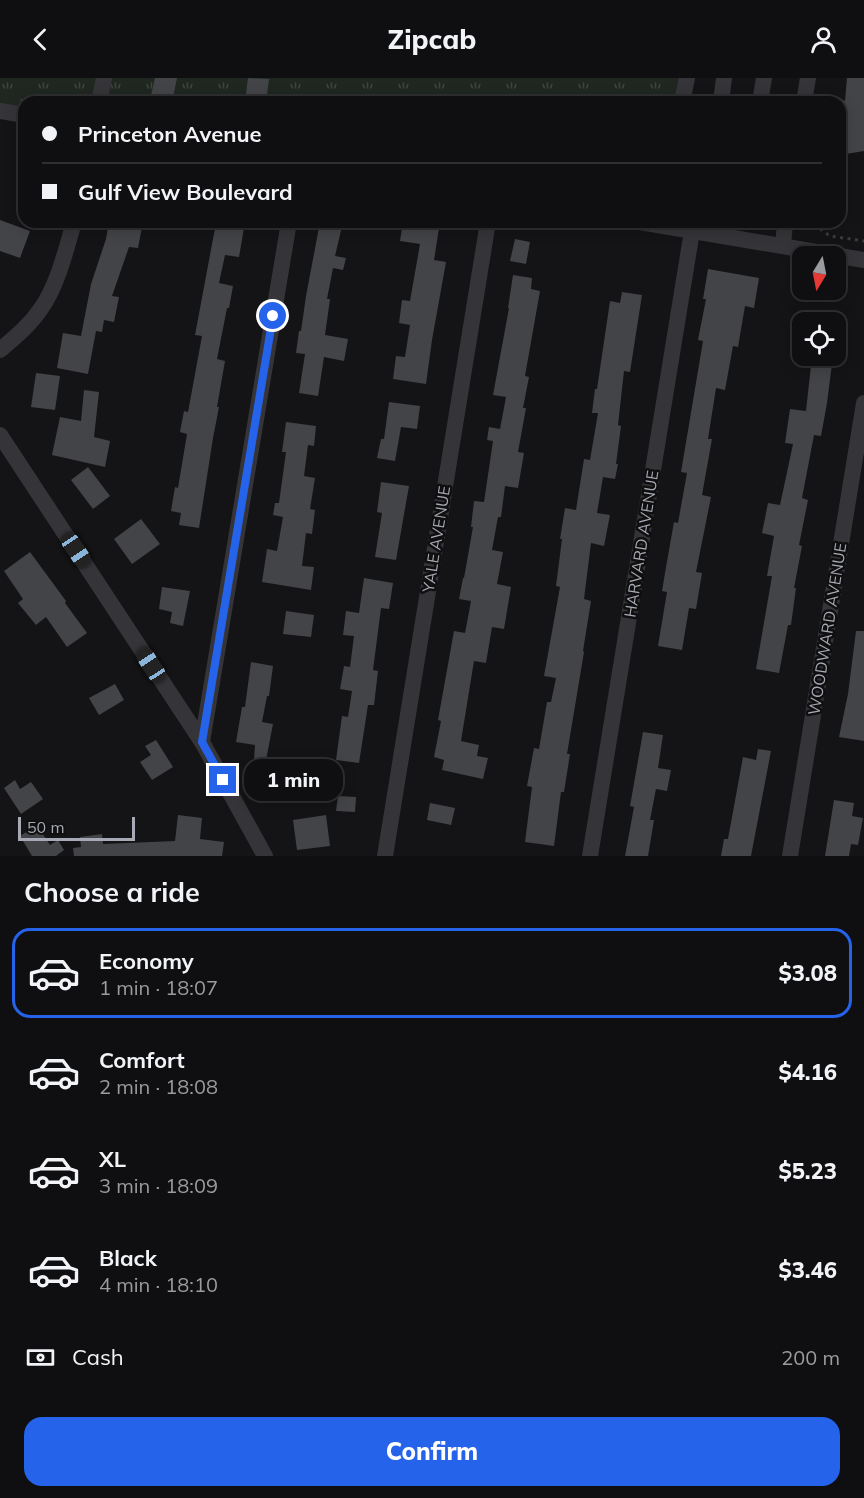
<!DOCTYPE html>
<html lang="en">
<head>
<meta charset="utf-8">
<style>
	:root { --surface:#0f0e10; --page:#1d1c1e; --text:#f1f3f6; --muted:#9b9c9f; --line:#2f2e30; --accent:#2563eb }
	body { margin:0; font-family:Mulish,sans-serif; background:var(--page); color:var(--text); height:100vh; display:flex; flex-direction:column; font-size:22px; white-space:nowrap }
	* { box-sizing:border-box; margin:0 }
	p { font-size:20px; color:var(--muted) }
	.icon { flex:none; width:33px; height:33px; fill:none; stroke:currentColor; stroke-width:2; stroke-linecap:round; stroke-linejoin:round }
	.map { position:relative; height:778px; overflow:hidden }
	.panel { display:flex; flex-direction:column; background:var(--surface); flex:1 }
	.panel>* { flex:none }
	.hud { position:absolute; left:18px; top:18px; width:828px; height:132px; border-radius:18px; box-shadow:0 3px 15px #0003,0 0 0 2px var(--line); display:grid; align-content:center; height:132px; padding:0 24px; background:var(--surface) }
	.needle { width:39px; rotate:190deg }
	.buttons { position:absolute; left:792px; top:168px; display:grid; gap:12px }
	.buttons a { display:grid; place-items:center; width:54px; height:54px; border-radius:12px; background:var(--surface); box-shadow:0 3px 15px #0003,0 0 0 2px var(--line); font-size:30px }
	.scale { position:absolute; left:18px; bottom:15px; width:117px; box-sizing:border-box; padding-left:6px; border:3px solid #a7a9b4; border-top:0; font-size:16px; line-height:21px; white-space:nowrap; color:#a7a9b4; -webkit-text-stroke:4px #0f0f10; paint-order:stroke }
	.end { position:absolute; width:27px; height:27px; margin:-14px; border:8px solid #2563eb; background:#fff; box-shadow:0 0 0 3px #fff }
	.from { border-radius:50% }
	.bubble { position:absolute; height:42px; border-radius:18px; background:var(--surface); box-shadow:0 3px 15px #0003,0 0 0 2px var(--line); font-size:20px; font-weight:800; line-height:42px; text-align:center }
	.car { position:absolute; width:18px; height:36px; margin:-18px -9px; border-radius:8px; box-shadow:0 0 4px 2px #0007; background:linear-gradient(#222 24%,#8ab4d8 0 40%,#222 0 76%,#8ab4d8 0 86%,#222 0) }
	.hud b { display:flex; align-items:center; gap:21px; height:57px; font-size:22px }
	.hud b+b { border-top:2px solid var(--line) }
	.hud i { width:15px; height:15px; background:var(--text) }
	ul { padding:0; list-style:none }
	li { display:flex; align-items:center; gap:18px; height:90px; margin:0 12px 9px; padding:0 12px; border:3px solid transparent; border-radius:18px }
	li div { flex:1 }
	li b { display:block; font-size:22px }
	li em { font-style:normal; font-weight:800 }
	li.selected { border-color:var(--accent) }
	li>.icon { width:54px; height:54px; stroke-width:1.5 }
	h2 { padding:0 24px; font-size:27px; line-height:72px }
	.pay { display:flex; align-items:center; gap:15px; height:66px; padding:0 24px; font-size:22px }
	.pay p { margin-inline-start:auto }
	.cta { display:flex; gap:12px; margin-top:auto; padding:12px 24px }
	.cta a { flex:1; height:69px; border-radius:18px; background:var(--accent); color:#fff; font-size:24px; font-weight:800; line-height:69px; text-align:center }
	header { display:flex; justify-content:space-between; align-items:center; height:78px; padding:0 24px; background:var(--surface); font-size:27px; font-weight:800 }
	.map>svg:first-child { display:block }
	.park { fill:url(#park-tufts) }
	.building { fill:#434448 }
	.lines { fill:none; stroke-linecap:round; stroke-linejoin:round }
	.path { stroke:#3b3c40; stroke-width:3; stroke-dasharray:3 4.5; stroke-linecap:butt }
	.minor { stroke:#353539; stroke-width:16 }
	.route { stroke:#2563eb; stroke-width:8 }
	.labels { text-anchor:middle; dominant-baseline:central; stroke-width:5; stroke-linejoin:round; paint-order:stroke }
	.street-label { font-size:16px; fill:#a7a9b4; stroke:#0f0f10 }
</style>
</head>
<body>
<header><svg class="icon" aria-label="back" viewBox="0 0 24 24"><path d="M15 5l-7 7 7 7"/></svg>Zipcab<svg class="icon" aria-label="person" viewBox="0 0 24 24"><circle cx="12" cy="8" r="4"/><path d="M4 21q1-7 8-7t8 7"/></svg></header>
<div class="map">
<svg width="864" height="778" viewBox="0 0 864 778">
	<defs>
		<pattern id="park-tufts" width="24" height="20" patternUnits="userSpaceOnUse" patternTransform="scale(1.5)"><rect width="24" height="20" fill="#202721"/><path d="M3 7l-1-3M5 7V3M7 7l1-3M15 17l-1-3M17 17v-4M19 17l1-3" fill="none" stroke="#3e443f"/></pattern>
	</defs>
	<rect width="100%" height="100%" fill="#141315"/>
	<!-- park -->
	<path class="park" d="M 0,0 L 687,0 L 682,24 L 24,24 L 24,32 L 0,27 Z"/>
	<!-- building -->
	<g class="building">
		<path d="M 155,0 L 177,0 L 172,24 L 158,24 L 150,22 Z"/>
		<path d="M 248,0 L 269,1 L 266,24 L 245,24 Z"/>
		<path d="M 847,0 L 864,0 L 864,73 L 840,77 L 840,20 L 845,23 Z"/>
		<path d="M 0,142 L 30,153 L 20,180 L 0,173 Z"/>
		<path d="M 109,144 L 143,144 L 138,170 L 129,169 L 112,218 L 119,219 L 114,244 L 104,242 L 102,254 L 96,253 L 88,296 L 57,290 L 63,255 L 81,258 L 91,206 L 106,161 Z"/>
		<path d="M 320,144 L 343,144 L 335,178 L 346,180 L 343,192 L 333,190 L 327,221 L 330,221 L 325,257 L 348,261 L 344,283 L 324,279 L 318,318 L 299,315 L 305,276 L 296,275 L 299,253 L 301,253 L 306,218 Z"/>
		<path d="M 403,144 L 440,144 L 434,182 L 446,184 L 432,262 L 426,306 L 393,301 L 396,278 L 405,279 L 410,247 L 399,245 L 402,222 L 410,223 L 420,166 L 400,163 Z"/>
		<path d="M 216,145 L 244,150 L 239,179 L 225,177 L 219,205 L 233,208 L 229,230 L 227,230 L 217,281 L 225,283 L 217,329 L 219,329 L 213,360 L 199,450 L 179,447 L 181,435 L 171,433 L 175,409 L 178,410 L 187,356 L 180,354 L 184,333 L 188,334 L 202,258 L 195,257 Z"/>
		<path d="M 515,161 L 530,164 L 526,186 L 510,183 Z"/>
		<path d="M 708,191 L 759,200 L 754,230 L 745,228 L 738,269 L 733,268 L 725,312 L 716,310 L 708,361 L 712,361 L 702,417 L 711,419 L 696,494 L 702,495 L 696,531 L 689,530 L 682,572 L 658,568 L 667,514 L 662,513 L 666,489 L 674,444 L 678,445 L 687,395 L 681,394 L 703,263 L 698,262 L 706,221 L 703,221 Z"/>
		<path d="M 513,197 L 532,200 L 531,211 L 540,213 L 525,298 L 529,299 L 523,330 L 526,330 L 518,374 L 524,375 L 518,410 L 505,408 L 501,439 L 498,439 L 492,472 L 503,474 L 497,506 L 511,509 L 504,551 L 492,549 L 486,585 L 474,583 L 461,663 L 479,667 L 477,678 L 488,680 L 483,701 L 442,692 L 444,682 L 434,679 L 441,643 L 438,642 L 454,553 L 465,555 L 471,523 L 459,521 L 463,500 L 464,500 L 473,449 L 471,449 L 474,423 L 484,424 L 493,363 L 487,362 L 489,349 L 500,351 L 506,319 L 493,317 L 509,230 L 508,230 Z"/>
		<path d="M 622,214 L 642,217 L 630,294 L 624,293 L 618,347 L 621,348 L 616,386 L 618,386 L 615,401 L 603,399 L 597,435 L 610,437 L 604,468 L 591,465 L 584,521 L 591,523 L 583,573 L 584,574 L 567,676 L 570,676 L 564,714 L 561,714 L 554,768 L 525,764 L 532,709 L 527,708 L 534,670 L 539,671 L 547,624 L 551,624 L 556,600 L 544,598 L 560,509 L 556,508 L 562,461 L 560,461 L 565,430 L 576,432 L 584,381 L 590,382 L 598,335 L 592,335 L 595,311 L 597,311 L 610,223 L 620,225 Z"/>
		<path d="M 812,278 L 833,278 L 827,325 L 821,358 L 814,357 L 802,420 L 808,422 L 799,467 L 802,468 L 794,510 L 796,510 L 791,547 L 788,547 L 779,595 L 756,591 L 772,498 L 767,498 L 774,458 L 762,455 L 768,425 L 780,427 L 793,366 L 785,365 L 790,331 L 806,333 Z"/>
		<path d="M 36,295 L 60,298 L 55,332 L 31,329 Z"/>
		<path d="M 84,312 L 99,314 L 94,359 L 110,363 L 105,389 L 52,377 L 60,339 L 81,343 Z"/>
		<path d="M 389,324 L 420,328 L 417,351 L 401,349 L 395,383 L 377,380 L 381,361 L 384,361 Z"/>
		<path d="M 286,344 L 316,348 L 314,368 L 308,367 L 304,398 L 315,400 L 310,431 L 315,432 L 312,456 L 306,455 L 302,488 L 314,489 L 311,512 L 262,504 L 267,471 L 277,473 L 283,439 L 273,437 L 275,425 L 279,425 L 286,374 L 282,374 Z"/>
		<path d="M 88,389 L 110,418 L 93,431 L 71,402 Z"/>
		<path d="M 381,404 L 409,408 L 396,482 L 375,479 L 382,435 L 377,434 Z"/>
		<path d="M 141,441 L 160,466 L 132,486 L 114,461 Z"/>
		<path d="M 30,474 L 66,523 L 65,525 L 87,555 L 67,569 L 46,539 L 36,547 L 18,525 L 23,521 L 4,493 Z"/>
		<path d="M 364,500 L 393,505 L 389,531 L 381,530 L 373,592 L 378,593 L 374,627 L 368,627 L 359,685 L 336,682 L 342,638 L 348,639 L 352,613 L 340,611 L 344,588 L 350,589 L 354,558 L 343,557 L 346,533 L 359,535 Z"/>
		<path d="M 162,509 L 190,513 L 183,548 L 170,545 L 172,534 L 159,531 Z"/>
		<path d="M 286,533 L 314,537 L 311,559 L 283,556 Z"/>
		<path d="M 856,553 L 864,553 L 864,663 L 839,659 L 848,616 Z"/>
		<path d="M 251,584 L 273,588 L 269,618 L 267,618 L 262,644 L 273,646 L 260,713 L 252,712 L 255,667 L 236,664 L 242,629 L 245,629 Z"/>
		<path d="M 115,606 L 124,622 L 99,637 L 89,620 Z"/>
		<path d="M 643,654 L 663,657 L 658,690 L 671,692 L 667,713 L 656,711 L 650,742 L 654,742 L 648,778 L 625,778 L 634,729 L 630,728 Z"/>
		<path d="M 156,662 L 173,689 L 152,702 L 140,684 L 151,677 L 145,668 Z"/>
		<path d="M 758,671 L 771,673 L 751,778 L 721,778 L 724,761 L 728,761 L 743,679 L 756,682 Z"/>
		<path d="M 278,681 L 301,684 L 300,705 L 276,703 Z"/>
		<path d="M 15,702 L 20,711 L 31,704 L 43,721 L 21,736 L 4,710 Z"/>
		<path d="M 338,718 L 356,719 L 355,734 L 336,733 Z"/>
		<path d="M 834,722 L 854,725 L 852,738 L 863,740 L 858,767 L 851,766 L 849,778 L 825,778 Z"/>
		<path d="M 430,725 L 455,730 L 451,747 L 427,742 Z"/>
		<path d="M 178,737 L 202,740 L 200,761 L 224,764 L 222,778 L 74,778 L 73,770 L 81,769 L 80,759 L 102,756 L 103,766 L 175,763 Z"/>
		<path d="M 326,737 L 330,768 L 297,772 L 293,742 Z"/>
		<path d="M 37,747 L 50,767 L 58,762 L 64,772 L 56,778 L 32,778 L 20,758 Z"/>
	</g>
	<g class="lines">
		<!-- path -->
		<path class="path" d="M 807,144 L 812,145 L 830,158 L 864,163"/>
		<!-- minor -->
		<g class="minor">
			<path d="M 99,24 L 104,0"/>
			<path d="M 682,24 L 687,0"/>
			<path d="M 721,24 L 724,0"/>
			<path d="M 760,24 L 764,0"/>
			<path d="M 804,24 L 808,0"/>
			<path d="M 0,33 L 24,37"/>
			<path d="M 640,144 L 864,182"/>
			<path d="M 783,168 L 785,144"/>
			<path d="M 0,272 C 14,260 29,248 40,232 C 57,209 66,172 74,144"/>
			<path d="M 0,357 L 202,664 L 265,778"/>
			<path d="M 202,664 L 289,144"/>
			<path d="M 385,778 L 488,144"/>
			<path d="M 590,778 L 692,153"/>
			<path d="M 790,778 L 864,325"/>
		</g>
	</g>
	<g class="lines">
		<!-- route -->
		<path class="route" d="M 223,702 L 202,664 L 273,238"/>
	</g>
	<g class="labels">
		<!-- street labels -->
		<g class="street-label">
			<text transform="translate(436 461) rotate(-81)">YALE AVENUE</text>
			<text transform="translate(641 466) rotate(-81)">HARVARD AVENUE</text>
			<text transform="translate(827 551) rotate(-81)">WOODWARD AVENUE</text>
		</g>
	</g>
</svg>
<div class="buttons">
<a><svg class="needle" viewBox="-14 -14 28 28"><path d="M0-13l5 13h-10z" fill="#e53935"/><path d="M0 13l5-13h-10z" fill="#9b9c9f"/></svg></a>
<a><svg class="icon" aria-label="locate" viewBox="0 0 24 24"><circle cx="12" cy="12" r="6"/><path d="M12 2v4M12 18v4M2 12h4M18 12h4"/></svg></a>
</div>
<div class="scale">50 m</div>
<i class="end from" style="left:273px;top:238px"></i>
<i class="end" style="left:223px;top:702px"></i>
<div class="bubble" style="left:244px;top:681px;width:99px">1 min</div>
<i class="car" style="left:76px;top:472px;rotate:146deg"></i>
<i class="car" style="left:151px;top:587px;rotate:327deg"></i>
<div class="hud">
<b><i class="from"></i>Princeton Avenue</b>
<b><i></i>Gulf View Boulevard</b>
</div>
</div>
<section class="panel">
<h2>Choose a ride</h2>
<ul>
<li class="selected"><svg class="icon" aria-label="car" viewBox="0 0 24 24"><path d="M5 17H2v-5l4-1 3-4h7l3 4 3 1v5h-3M9 17h6M6 11h13"/><circle cx="7" cy="17" r="2"/><circle cx="17" cy="17" r="2"/></svg><div><b>Economy</b><p>1 min · 18:07</p></div><em>$3.08</em></li>
<li><svg class="icon" aria-label="car" viewBox="0 0 24 24"><path d="M5 17H2v-5l4-1 3-4h7l3 4 3 1v5h-3M9 17h6M6 11h13"/><circle cx="7" cy="17" r="2"/><circle cx="17" cy="17" r="2"/></svg><div><b>Comfort</b><p>2 min · 18:08</p></div><em>$4.16</em></li>
<li><svg class="icon" aria-label="car" viewBox="0 0 24 24"><path d="M5 17H2v-5l4-1 3-4h7l3 4 3 1v5h-3M9 17h6M6 11h13"/><circle cx="7" cy="17" r="2"/><circle cx="17" cy="17" r="2"/></svg><div><b>XL</b><p>3 min · 18:09</p></div><em>$5.23</em></li>
<li><svg class="icon" aria-label="car" viewBox="0 0 24 24"><path d="M5 17H2v-5l4-1 3-4h7l3 4 3 1v5h-3M9 17h6M6 11h13"/><circle cx="7" cy="17" r="2"/><circle cx="17" cy="17" r="2"/></svg><div><b>Black</b><p>4 min · 18:10</p></div><em>$3.46</em></li>
</ul>
<div class="pay"><svg class="icon" aria-label="cash" viewBox="0 0 24 24"><path d="M3 7h18v10H3z"/><circle cx="12" cy="12" r="2"/></svg>Cash<p>200 m</p></div>
<div class="cta"><a>Confirm</a></div>
</section>
</body>
</html>
